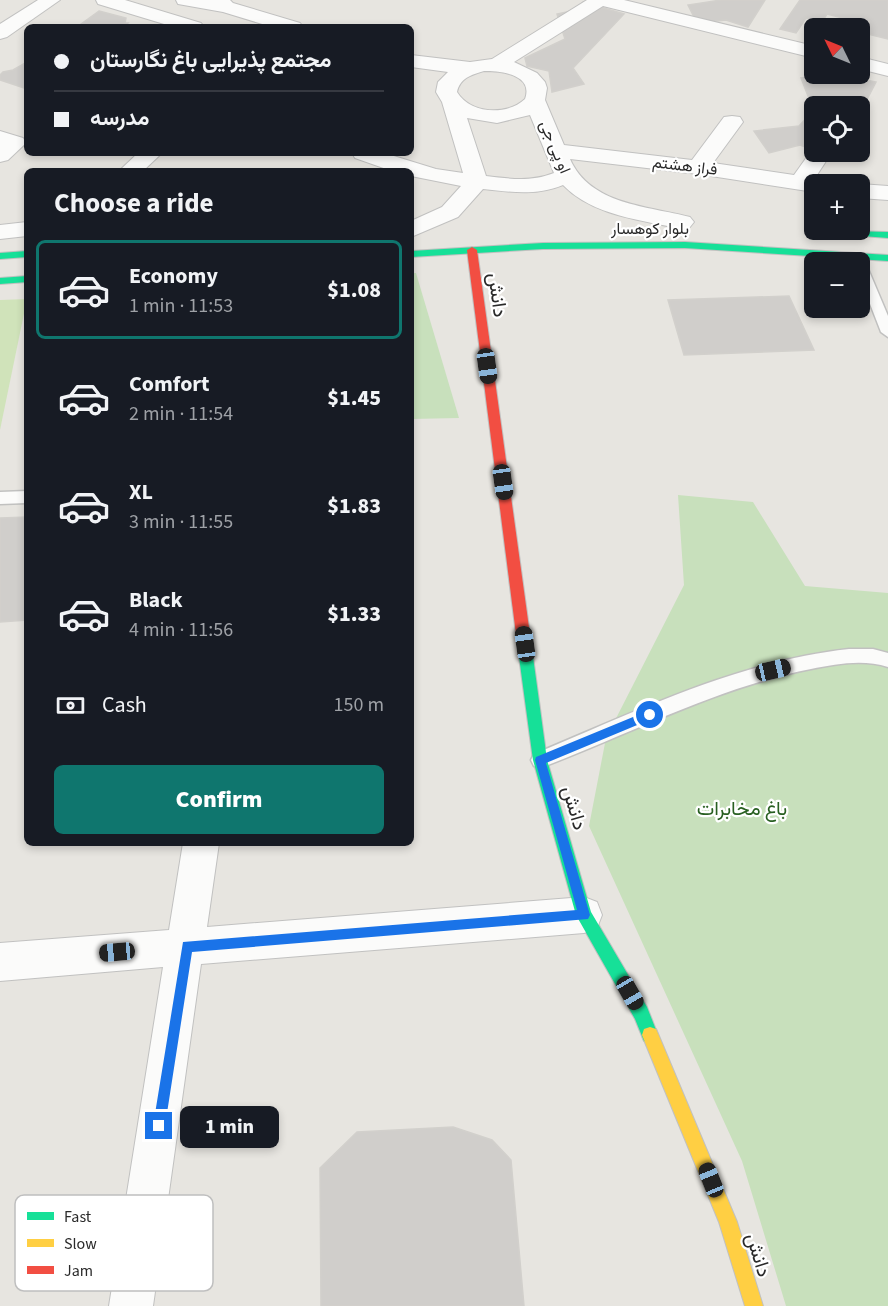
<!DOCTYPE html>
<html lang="en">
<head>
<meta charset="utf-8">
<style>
	:root { --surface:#171b24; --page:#20242c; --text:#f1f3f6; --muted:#9ea1a6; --line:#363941; --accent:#0f766e }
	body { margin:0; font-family:"Source Sans 3",Vazirmatn,sans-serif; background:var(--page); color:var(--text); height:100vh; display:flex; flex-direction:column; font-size:22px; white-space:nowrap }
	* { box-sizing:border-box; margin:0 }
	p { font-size:20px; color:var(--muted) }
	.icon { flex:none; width:33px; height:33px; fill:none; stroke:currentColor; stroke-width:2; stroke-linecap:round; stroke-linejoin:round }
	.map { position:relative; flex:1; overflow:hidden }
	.sheet { position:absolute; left:24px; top:168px; width:390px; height:678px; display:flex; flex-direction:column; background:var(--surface); border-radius:9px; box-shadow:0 3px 9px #0003 }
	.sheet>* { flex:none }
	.hud { position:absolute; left:24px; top:24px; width:390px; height:132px; border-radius:9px; box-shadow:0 3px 9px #0003; display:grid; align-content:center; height:132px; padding:0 30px; background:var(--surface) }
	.needle { width:39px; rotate:313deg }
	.fabs { position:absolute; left:804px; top:18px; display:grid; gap:12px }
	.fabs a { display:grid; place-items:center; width:66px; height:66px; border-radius:9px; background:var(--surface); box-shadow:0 3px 9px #0003; font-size:30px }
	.end { position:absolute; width:27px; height:27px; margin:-14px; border:8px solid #1a73e8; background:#fff; box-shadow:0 0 0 3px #fff }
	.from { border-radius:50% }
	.bubble { position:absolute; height:42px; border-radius:9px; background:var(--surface); box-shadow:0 3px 9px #0003; font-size:20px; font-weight:800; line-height:42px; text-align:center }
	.car { position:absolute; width:18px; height:36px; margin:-18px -9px; border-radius:8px; box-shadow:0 0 4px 2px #0007; background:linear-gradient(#222 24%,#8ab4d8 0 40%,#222 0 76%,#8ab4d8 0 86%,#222 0) }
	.hud b { display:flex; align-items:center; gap:21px; height:57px; font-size:22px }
	.hud b+b { border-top:2px solid var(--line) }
	.hud i { width:15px; height:15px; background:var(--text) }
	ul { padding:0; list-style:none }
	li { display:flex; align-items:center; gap:18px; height:99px; margin:0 12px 9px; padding:0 18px; border:3px solid transparent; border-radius:9px }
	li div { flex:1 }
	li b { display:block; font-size:22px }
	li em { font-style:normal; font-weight:800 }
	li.on { border-color:var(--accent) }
	li>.icon { width:54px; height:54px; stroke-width:1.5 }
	h2 { padding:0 30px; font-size:27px; line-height:72px }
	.pay { display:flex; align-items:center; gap:15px; height:66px; padding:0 30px; font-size:22px }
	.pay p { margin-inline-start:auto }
	.button { display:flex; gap:12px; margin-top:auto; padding:12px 30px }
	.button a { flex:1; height:69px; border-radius:9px; background:var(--accent); color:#fff; font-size:24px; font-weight:800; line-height:69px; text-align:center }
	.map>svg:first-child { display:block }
	.green { fill:#c8e0bc }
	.pitch { fill:#d0e3ba }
	.building { fill:#d0cecb; stroke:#d2d0cc; stroke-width:1.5 }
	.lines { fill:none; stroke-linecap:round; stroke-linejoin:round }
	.lane-casing { stroke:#c1c1c0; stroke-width:3 }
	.street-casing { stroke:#c1c1c0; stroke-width:2 }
	.fast-casing { stroke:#c1c1c0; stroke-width:2 }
	.slow-casing { stroke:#c1c1c0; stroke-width:2 }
	.jam-casing { stroke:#c1c1c0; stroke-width:2 }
	.lane { fill:#fbfbfa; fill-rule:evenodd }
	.street { fill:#fbfbfa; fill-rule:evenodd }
	.fast { fill:#16e098; fill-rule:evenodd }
	.slow { fill:#ffcf43; fill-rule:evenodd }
	.jam { fill:#f24e42; fill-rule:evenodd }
	.route { fill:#1a73e8 }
	.labels { text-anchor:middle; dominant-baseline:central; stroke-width:4.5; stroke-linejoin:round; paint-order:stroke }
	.far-street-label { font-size:16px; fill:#2a2a2a; stroke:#fff }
	.street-label { font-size:20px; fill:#2a2a2a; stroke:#fff }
	.park-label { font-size:20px; fill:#285f21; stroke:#fff }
	.key { fill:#fff; stroke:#bfbfbf; stroke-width:1.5 }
	.key-label { font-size:16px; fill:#2a2a2a }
</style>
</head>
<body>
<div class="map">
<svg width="888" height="1306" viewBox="0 0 888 1306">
	<rect width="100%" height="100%" fill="#e7e5e0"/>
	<!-- green -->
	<g class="green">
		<path d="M 411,273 L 416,273 L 459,418 L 411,419 Z"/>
		<path d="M 678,495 L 753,502 L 805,586 L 888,593 L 888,1306 L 786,1306 L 742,1161 L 589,826 L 606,738 L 684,585 Z"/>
	</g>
	<!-- pitch -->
	<path class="pitch" d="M 27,299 L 0,430 L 0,300 Z"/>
	<!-- building -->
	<g class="building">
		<path d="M 721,0 L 765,0 L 748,27 L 726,20 L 697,23 L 688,5 Z"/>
		<path d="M 800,0 L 888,0 L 888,39 L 860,32 L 858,28 L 862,23 L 827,14 L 822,22 L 806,18 L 796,33 L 780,29 Z"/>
		<path d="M 583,2 L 624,14 L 573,68 L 584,84 L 552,92 L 549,71 L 527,66 L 525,58 L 565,39 L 557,14 L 576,10 Z"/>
		<path d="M 99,11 L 126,18 L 125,23 L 128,23 L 124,27 L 77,27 Z"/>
		<path d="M 27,62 L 27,87 L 24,88 L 0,80 L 0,75 L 3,72 L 13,70 Z"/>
		<path d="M 836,74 L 876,82 L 860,113 L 860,106 L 818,106 L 825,99 L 808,96 L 801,78 Z"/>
		<path d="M 814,110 L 814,150 L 800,145 L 769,153 L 754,131 L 799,126 Z"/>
		<path d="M 789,296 L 814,350 L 684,355 L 668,300 Z"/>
		<path d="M 27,517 L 27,620 L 0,622 L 0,518 Z"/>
		<path d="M 453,1127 L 492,1140 L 511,1160 L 524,1306 L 321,1306 L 320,1168 L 357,1132 Z"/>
	</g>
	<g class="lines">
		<!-- lane casing -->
		<g class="lane-casing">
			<g id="lane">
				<path d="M 860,260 L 866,264 L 888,316 L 888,337 L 881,332 L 860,278 L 860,262 L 855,262 Z"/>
				<path d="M 27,491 L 27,503 L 0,504 L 0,492 Z"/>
				<path d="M 849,649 L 873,649 L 888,653 L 888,667 C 863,659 836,664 811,669 C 715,688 631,734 540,768 L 534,766 L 531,760 L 534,754 C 635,712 738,661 849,649 Z"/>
			</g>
		</g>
		<!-- street casing -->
		<g class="street-casing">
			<g id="street">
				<path d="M 38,0 L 60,0 L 7,37 L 0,39 L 0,24 Z"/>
				<path d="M 96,0 L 125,0 L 201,23 L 204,27 L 174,27 L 98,4 Z"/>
				<path d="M 176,0 L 230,0 L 233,3 L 300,23 L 303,27 L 272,27 L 223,12 L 178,4 Z"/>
				<path d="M 587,0 L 624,0 L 814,46 L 814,58 L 603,6 L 514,62 L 537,73 L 545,82 L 547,88 L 545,100 L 564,145 L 692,160 L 724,117 L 732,116 L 740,117 L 743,122 L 713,163 L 794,175 L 814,147 L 814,152 L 832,152 L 815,178 L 822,180 L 825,184 L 814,184 L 814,192 L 698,174 L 570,159 C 590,205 648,206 690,217 L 694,222 L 690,227 L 682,229 C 642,220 593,216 563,185 C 536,196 511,192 483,189 L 458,217 L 411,237 L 411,221 L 442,207 L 461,186 L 411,176 L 411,171 L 392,171 L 355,158 L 352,153 L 384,153 L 436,169 L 463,173 L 442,102 L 436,92 L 438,82 L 448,72 L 411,67 L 411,55 L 470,62 L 492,59 ZM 484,71 C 500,71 534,74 525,99 C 507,116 470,114 457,92 C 460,78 471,75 484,71 ZM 530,115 L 554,173 C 531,182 510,179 486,176 L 467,118 L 497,123 Z"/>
				<path d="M 860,57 L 888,64 L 888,76 L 860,69 Z"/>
				<path d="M 0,131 L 23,138 L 26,143 L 8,160 L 0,162 Z"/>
				<path d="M 138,153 L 162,153 L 143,171 L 119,171 Z"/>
				<path d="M 858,184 L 860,184 L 888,186 L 888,200 L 860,198 Z"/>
				<path d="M 27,222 L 27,236 L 0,239 L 0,225 Z"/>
				<path d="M 183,843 L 219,843 L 207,927 L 584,897 L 597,902 L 602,915 L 597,928 L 584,933 L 201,964 L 153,1306 L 109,1306 L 163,967 L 0,981 L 0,943 L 169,930 Z"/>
			</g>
		</g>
		<!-- fast casing -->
		<g class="fast-casing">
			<g id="fast">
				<path d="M 814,227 L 814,230 L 888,232 L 888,238 L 811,232 L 810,230 Z"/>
				<path d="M 685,242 L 888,255 L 888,261 L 685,248 L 543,249 L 411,257 L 411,251 L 543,243 Z"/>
				<path d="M 27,251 L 27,257 L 0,259 L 0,253 Z"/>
				<path d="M 27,276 L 27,282 L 0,284 L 0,278 Z"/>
				<path d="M 524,636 L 529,638 L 531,642 L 547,760 L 591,912 L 647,1007 L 658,1035 L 656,1041 L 650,1043 L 644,1041 L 635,1019 L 576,915 L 533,760 L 517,642 L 519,638 Z"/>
			</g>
		</g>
		<!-- slow casing -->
		<g class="slow-casing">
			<path id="slow" d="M 650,1027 L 656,1029 L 737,1222 L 763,1306 L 745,1306 L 719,1222 L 642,1035 L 644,1029 Z"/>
		</g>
		<!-- jam casing -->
		<g class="jam-casing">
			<path id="jam" d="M 472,247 L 477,250 L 531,642 L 529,646 L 519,646 L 517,642 L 467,250 Z"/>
		</g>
		<!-- lane -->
		<use href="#lane" class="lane"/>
		<!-- street -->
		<use href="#street" class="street"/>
		<!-- fast -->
		<use href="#fast" class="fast"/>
		<!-- slow -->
		<use href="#slow" class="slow"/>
		<!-- jam -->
		<use href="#jam" class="jam"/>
	</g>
	<!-- route -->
	<path class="route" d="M 650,710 L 655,715 L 654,718 L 546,763 L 590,915 L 588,919 L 192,952 L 165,1126 L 163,1131 L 159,1132 L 155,1131 L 153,1126 L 183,942 L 577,910 L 535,760 L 536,757 Z"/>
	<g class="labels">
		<!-- far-street labels -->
		<g class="far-street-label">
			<text transform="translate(555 147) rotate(67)">او پی جی</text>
			<text transform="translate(685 166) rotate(7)">فراز هشتم</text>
			<text x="650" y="229">بلوار کوهسار</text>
		</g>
		<!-- street labels -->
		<g class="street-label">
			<text transform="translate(497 295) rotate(82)">دانش</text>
			<text transform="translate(574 808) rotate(74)">دانش</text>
			<text transform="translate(758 1255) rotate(73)">دانش</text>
		</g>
		<!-- park labels -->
		<g class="park-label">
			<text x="742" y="809">باغ مخابرات</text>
		</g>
	</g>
	<!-- legend -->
	<rect x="15" y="1195" width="198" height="96" rx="9" class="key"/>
	<rect x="27" y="1212" width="27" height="8" fill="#16e098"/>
	<rect x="27" y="1239" width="27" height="8" fill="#ffcf43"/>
	<rect x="27" y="1266" width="27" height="8" fill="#f24e42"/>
	<g class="key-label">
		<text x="64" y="1222">Fast</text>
		<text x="64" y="1249">Slow</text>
		<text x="64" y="1276">Jam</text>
	</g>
</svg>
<div class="fabs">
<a><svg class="needle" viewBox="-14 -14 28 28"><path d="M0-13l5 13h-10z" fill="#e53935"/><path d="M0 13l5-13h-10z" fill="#9ea1a6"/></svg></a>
<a><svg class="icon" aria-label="locate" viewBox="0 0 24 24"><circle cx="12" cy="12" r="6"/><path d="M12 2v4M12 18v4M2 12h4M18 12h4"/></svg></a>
<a>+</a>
<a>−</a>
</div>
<i class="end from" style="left:650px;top:715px"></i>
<i class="end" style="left:159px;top:1126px"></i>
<div class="bubble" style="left:180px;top:1106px;width:99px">1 min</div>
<i class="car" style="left:487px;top:366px;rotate:172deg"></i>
<i class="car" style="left:503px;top:482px;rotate:172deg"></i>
<i class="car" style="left:525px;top:644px;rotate:352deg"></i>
<i class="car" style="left:773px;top:670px;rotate:77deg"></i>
<i class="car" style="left:117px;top:952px;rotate:265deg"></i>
<i class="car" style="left:630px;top:993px;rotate:150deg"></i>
<i class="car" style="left:711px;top:1180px;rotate:338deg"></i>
<div class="hud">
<b><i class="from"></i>مجتمع پذیرایی باغ نگارستان</b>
<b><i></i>مدرسه</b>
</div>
<section class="sheet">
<h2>Choose a ride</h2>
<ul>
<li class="on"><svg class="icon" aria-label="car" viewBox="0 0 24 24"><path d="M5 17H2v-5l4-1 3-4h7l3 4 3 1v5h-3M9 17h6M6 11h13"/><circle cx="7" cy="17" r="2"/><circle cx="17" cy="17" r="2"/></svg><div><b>Economy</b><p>1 min · 11:53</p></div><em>$1.08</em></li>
<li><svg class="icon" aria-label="car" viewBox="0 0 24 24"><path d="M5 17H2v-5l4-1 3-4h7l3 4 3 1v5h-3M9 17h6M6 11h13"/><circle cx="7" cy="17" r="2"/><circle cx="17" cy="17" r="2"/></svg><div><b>Comfort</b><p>2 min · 11:54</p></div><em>$1.45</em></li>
<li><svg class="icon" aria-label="car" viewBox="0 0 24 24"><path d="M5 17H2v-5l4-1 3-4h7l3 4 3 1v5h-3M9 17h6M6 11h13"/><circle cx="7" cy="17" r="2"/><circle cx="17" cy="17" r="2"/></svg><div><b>XL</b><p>3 min · 11:55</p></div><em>$1.83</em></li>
<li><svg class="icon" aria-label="car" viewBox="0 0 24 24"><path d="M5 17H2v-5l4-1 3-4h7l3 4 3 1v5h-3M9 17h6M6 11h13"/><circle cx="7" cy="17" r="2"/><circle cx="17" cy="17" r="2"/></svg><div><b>Black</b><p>4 min · 11:56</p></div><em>$1.33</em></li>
</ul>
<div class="pay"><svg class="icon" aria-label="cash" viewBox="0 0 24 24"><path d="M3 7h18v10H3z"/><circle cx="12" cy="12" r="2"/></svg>Cash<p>150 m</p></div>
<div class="button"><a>Confirm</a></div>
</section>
</div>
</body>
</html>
